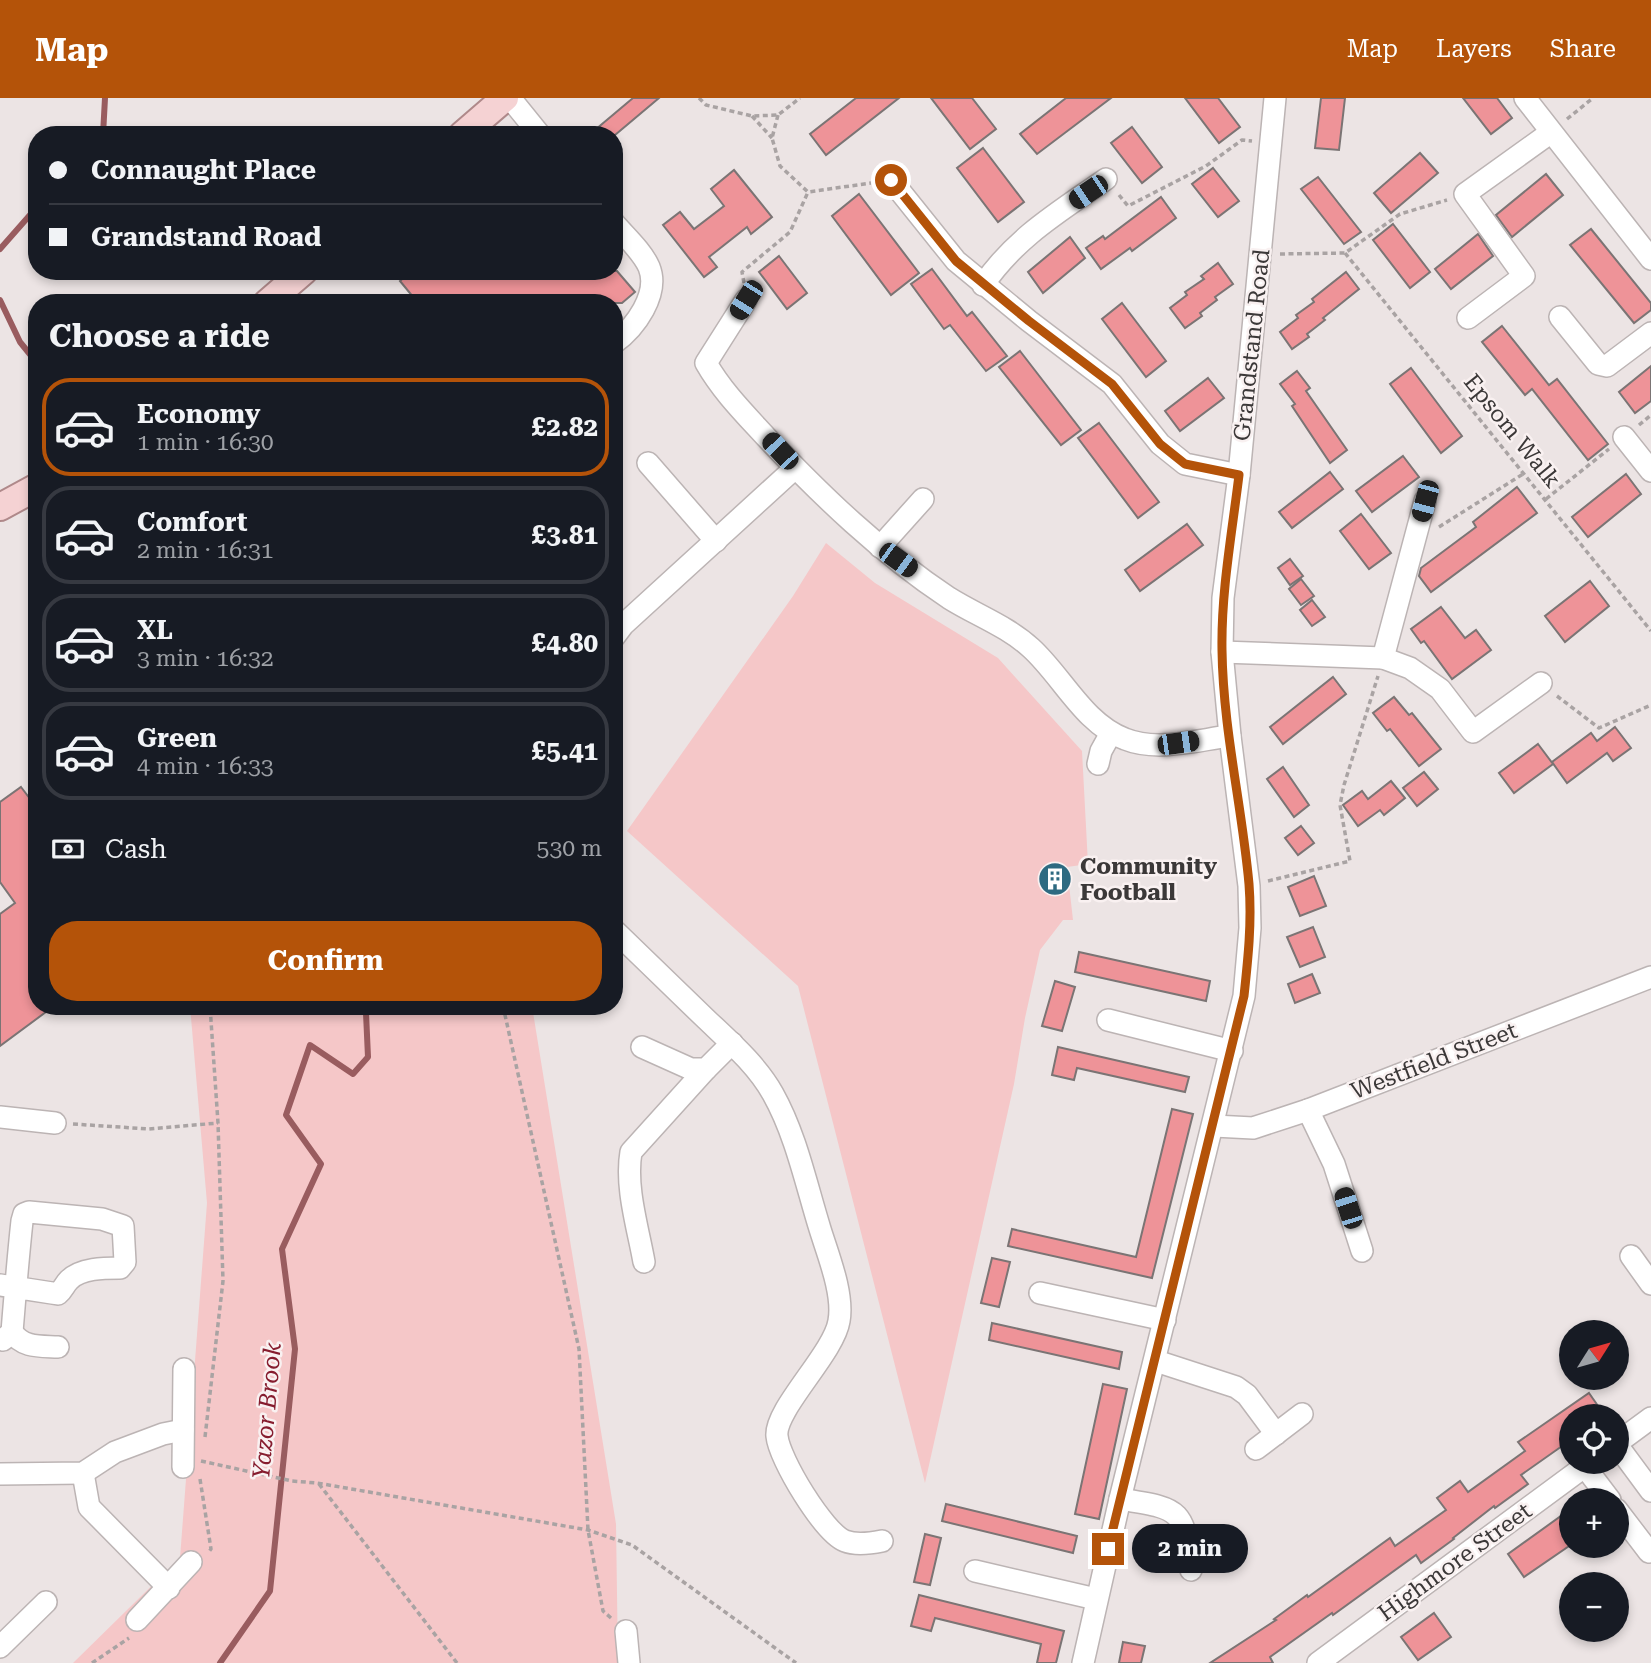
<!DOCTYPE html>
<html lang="en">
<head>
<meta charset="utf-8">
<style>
	:root { --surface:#171b24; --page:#242831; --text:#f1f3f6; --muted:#9ea1a6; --line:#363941; --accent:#b45309 }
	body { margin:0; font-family:"Roboto Serif",serif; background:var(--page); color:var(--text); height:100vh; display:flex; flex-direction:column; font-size:26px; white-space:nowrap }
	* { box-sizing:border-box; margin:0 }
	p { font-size:23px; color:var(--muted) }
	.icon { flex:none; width:38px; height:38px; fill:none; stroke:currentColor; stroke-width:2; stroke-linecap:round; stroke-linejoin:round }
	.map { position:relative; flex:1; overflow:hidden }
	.panel { position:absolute; left:28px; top:196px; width:595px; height:721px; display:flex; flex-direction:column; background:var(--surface); border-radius:28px; box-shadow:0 4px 10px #0003 }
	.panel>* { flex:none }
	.top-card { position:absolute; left:28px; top:28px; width:595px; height:154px; border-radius:28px; box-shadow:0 4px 10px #0003; display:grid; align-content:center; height:154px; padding:0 21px; background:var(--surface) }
	.needle { width:46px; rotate:53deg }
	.tools { position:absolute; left:1559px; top:1222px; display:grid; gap:14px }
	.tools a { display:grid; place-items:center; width:70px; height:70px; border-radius:50%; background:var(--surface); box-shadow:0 4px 10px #0003; font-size:35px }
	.end { position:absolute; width:32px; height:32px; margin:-16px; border:9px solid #b45309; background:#fff; box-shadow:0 0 0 4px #fff }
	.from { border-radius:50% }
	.bubble { position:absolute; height:49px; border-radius:24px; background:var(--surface); box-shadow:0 4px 10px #0003; font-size:23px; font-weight:700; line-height:49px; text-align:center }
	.car { position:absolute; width:21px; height:42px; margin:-21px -10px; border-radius:9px; box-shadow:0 0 5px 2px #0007; background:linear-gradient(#222 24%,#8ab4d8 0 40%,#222 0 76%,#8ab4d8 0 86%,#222 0) }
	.top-card b { display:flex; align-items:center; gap:24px; height:66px; font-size:26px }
	.top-card b+b { border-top:2px solid var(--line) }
	.top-card i { width:18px; height:18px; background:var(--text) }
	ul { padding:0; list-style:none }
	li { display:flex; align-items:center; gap:21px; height:98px; margin:0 14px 10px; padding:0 7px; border:4px solid var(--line); border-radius:28px }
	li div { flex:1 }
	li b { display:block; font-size:26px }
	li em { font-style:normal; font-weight:700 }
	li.on { border-color:var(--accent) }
	li>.icon { width:63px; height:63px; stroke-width:1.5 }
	h2 { padding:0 21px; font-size:32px; line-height:84px }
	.pay { display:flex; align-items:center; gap:18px; height:77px; padding:0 21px; font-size:26px }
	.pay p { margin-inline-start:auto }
	.button { display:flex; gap:14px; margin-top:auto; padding:14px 21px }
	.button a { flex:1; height:80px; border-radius:28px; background:var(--accent); color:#fff; font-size:28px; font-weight:700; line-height:80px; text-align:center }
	header { display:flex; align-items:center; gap:42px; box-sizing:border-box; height:98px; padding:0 35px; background:var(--accent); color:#fff }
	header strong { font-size:33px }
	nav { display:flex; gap:38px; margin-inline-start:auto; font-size:24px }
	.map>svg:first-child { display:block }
	.green { fill:#f5c7c8 }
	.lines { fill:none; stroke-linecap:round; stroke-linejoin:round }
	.stream { stroke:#995c5f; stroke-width:6 }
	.building { fill:#ee9398; stroke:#7b7474; stroke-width:2 }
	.minor-casing { stroke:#bcb4b4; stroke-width:24 }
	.major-casing { stroke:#af898a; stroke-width:30 }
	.path { stroke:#a9a3a3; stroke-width:3.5; stroke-dasharray:5 3.5; stroke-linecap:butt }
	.minor { stroke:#fff; stroke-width:21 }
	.major { stroke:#f5d2d3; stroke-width:26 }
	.route { stroke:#b45309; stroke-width:9 }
	.labels { text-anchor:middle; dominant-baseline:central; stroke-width:5; stroke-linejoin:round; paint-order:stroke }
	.street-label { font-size:23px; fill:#3b3838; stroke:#f9f1f1 }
	.poi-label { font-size:23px; font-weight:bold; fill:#3b3838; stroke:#f9f1f1; text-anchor:start }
	.water-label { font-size:24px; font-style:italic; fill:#861c2e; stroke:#f9f1f1 }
</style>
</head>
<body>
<header>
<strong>Map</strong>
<nav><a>Map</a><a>Layers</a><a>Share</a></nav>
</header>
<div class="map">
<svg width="1651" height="1565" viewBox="0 0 1651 1565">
	<rect width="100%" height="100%" fill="#ece4e4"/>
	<!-- green -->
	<g class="green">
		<path d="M 826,445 L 875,485 L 998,560 L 1082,653 L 1088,766 L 1067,769 L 1073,822 L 1063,822 L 1040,852 L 1025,920 L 1014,986 L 925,1385 L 798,888 L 627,733 L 793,498 Z"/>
		<path d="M 190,908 L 532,908 L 616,1426 L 618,1565 L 73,1565 L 180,1460 L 207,1105 Z"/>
	</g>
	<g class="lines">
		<!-- stream -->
		<g class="stream">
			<path d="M 103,37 L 105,0"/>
			<path d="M 0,151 L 37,109"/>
			<path d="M 0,202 L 20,244 L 37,265"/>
			<path d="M 220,1565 L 270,1493 L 295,1251 L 282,1151 L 321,1066 L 286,1017 L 310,947 L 353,976 L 368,959 L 366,915 L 362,908"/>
		</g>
	</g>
	<!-- building -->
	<g class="building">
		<path d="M 633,0 L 659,0 L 615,37 L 589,37 Z"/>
		<path d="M 856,0 L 899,0 L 826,57 L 810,36 Z"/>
		<path d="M 931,0 L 972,0 L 996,31 L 970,51 Z"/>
		<path d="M 1066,0 L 1111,0 L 1037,56 L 1020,36 Z"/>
		<path d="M 1185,0 L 1218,0 L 1240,29 L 1219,45 Z"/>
		<path d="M 1321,0 L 1345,0 L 1339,52 L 1315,50 Z"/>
		<path d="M 1463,0 L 1497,0 L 1512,20 L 1491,36 Z"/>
		<path d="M 1132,29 L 1162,69 L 1142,85 L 1111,45 Z"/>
		<path d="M 983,50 L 1024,104 L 998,124 L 957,70 Z"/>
		<path d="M 1420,55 L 1438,75 L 1391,115 L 1374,95 Z"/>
		<path d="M 1213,70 L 1239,103 L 1218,119 L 1192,86 Z"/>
		<path d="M 734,72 L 772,119 L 751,136 L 747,129 L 709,159 L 717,169 L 704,179 L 663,127 L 680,114 L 694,131 L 724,108 L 711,91 Z"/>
		<path d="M 1546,76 L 1563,97 L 1512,139 L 1496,117 Z"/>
		<path d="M 1318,79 L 1361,134 L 1344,146 L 1301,91 Z"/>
		<path d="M 859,96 L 919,175 L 891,197 L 832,118 Z"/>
		<path d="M 1161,99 L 1176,120 L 1132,153 L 1130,150 L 1101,171 L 1086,150 L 1103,138 L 1105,141 Z"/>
		<path d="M 1393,126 L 1430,174 L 1410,190 L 1373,142 Z"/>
		<path d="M 1591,131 L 1651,205 L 1651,212 L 1634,225 L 1570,147 Z"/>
		<path d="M 1478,136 L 1493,158 L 1451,191 L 1435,171 Z"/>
		<path d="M 1070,139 L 1085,160 L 1043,195 L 1028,174 Z"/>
		<path d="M 779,158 L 807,195 L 787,211 L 759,174 Z"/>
		<path d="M 1218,165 L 1233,186 L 1215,199 L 1217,202 L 1200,215 L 1202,218 L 1185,230 L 1170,210 L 1187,197 L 1185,194 L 1204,181 L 1201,178 Z"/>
		<path d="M 932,171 L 967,218 L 972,214 L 1007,258 L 986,273 L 950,227 L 944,231 L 911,186 Z"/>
		<path d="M 411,173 L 617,173 L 635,194 L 622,205 L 418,205 L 400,183 Z"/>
		<path d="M 1346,174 L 1359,191 L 1323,220 L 1325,222 L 1307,236 L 1309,239 L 1292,251 L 1280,234 L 1298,220 L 1296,217 L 1314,204 L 1312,201 Z"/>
		<path d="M 1122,205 L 1166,263 L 1146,279 L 1102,221 Z"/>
		<path d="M 1502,228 L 1549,287 L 1557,281 L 1608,346 L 1588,362 L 1532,291 L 1525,297 L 1482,244 Z"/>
		<path d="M 1020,253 L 1081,332 L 1061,347 L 999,269 Z"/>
		<path d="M 1651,268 L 1651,303 L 1635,315 L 1619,294 Z"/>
		<path d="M 1411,270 L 1462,338 L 1441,355 L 1390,286 Z"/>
		<path d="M 1297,273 L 1310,290 L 1306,293 L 1347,352 L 1330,365 L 1292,308 L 1295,306 L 1280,286 Z"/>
		<path d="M 1208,280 L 1224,300 L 1180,333 L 1165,313 Z"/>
		<path d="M 1099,325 L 1159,404 L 1138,420 L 1078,340 Z"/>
		<path d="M 1403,358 L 1419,379 L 1372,414 L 1356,393 Z"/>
		<path d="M 1330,374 L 1343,391 L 1292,430 L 1279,414 Z"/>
		<path d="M 1626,376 L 1641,396 L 1588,439 L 1572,419 Z"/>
		<path d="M 1517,389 L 1537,415 L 1431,494 L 1419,478 L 1421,470 L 1476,429 L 1473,424 Z"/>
		<path d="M 1361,416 L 1391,455 L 1369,471 L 1340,433 Z"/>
		<path d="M 1187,426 L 1203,447 L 1140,493 L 1125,472 Z"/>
		<path d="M 1290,461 L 1303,478 L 1290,487 L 1278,470 Z"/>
		<path d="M 1301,481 L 1314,498 L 1301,507 L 1289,491 Z"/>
		<path d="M 1590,483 L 1609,508 L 1565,544 L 1545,518 Z"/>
		<path d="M 1312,502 L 1325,519 L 1312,528 L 1300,512 Z"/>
		<path d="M 1441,509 L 1465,540 L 1476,532 L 1491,552 L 1452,581 L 1424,543 L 1421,545 L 1411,531 Z"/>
		<path d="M 1333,579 L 1346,596 L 1283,646 L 1270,629 Z"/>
		<path d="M 1394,599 L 1409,617 L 1412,615 L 1441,651 L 1419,668 L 1390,631 L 1387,633 L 1373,615 Z"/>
		<path d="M 1615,629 L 1631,650 L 1613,663 L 1607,655 L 1567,685 L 1552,664 L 1591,635 L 1597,643 Z"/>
		<path d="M 1538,646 L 1553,666 L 1514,695 L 1499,675 Z"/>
		<path d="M 1283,669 L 1309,707 L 1294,719 L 1267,681 Z"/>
		<path d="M 1424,674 L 1438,691 L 1417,708 L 1403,690 Z"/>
		<path d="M 1391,683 L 1405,700 L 1384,717 L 1380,712 L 1358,728 L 1343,707 L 1362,693 L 1368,701 Z"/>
		<path d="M 21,689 L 37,710 L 37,908 L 54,908 L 0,948 L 0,816 L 15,805 L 0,784 L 0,704 Z"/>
		<path d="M 1301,728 L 1314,745 L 1298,757 L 1285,740 Z"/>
		<path d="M 1314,778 L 1326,808 L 1300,818 L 1288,789 Z"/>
		<path d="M 1313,829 L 1325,859 L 1300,869 L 1287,839 Z"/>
		<path d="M 1079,854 L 1210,883 L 1206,903 L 1075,874 Z"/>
		<path d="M 1312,876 L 1320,895 L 1295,905 L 1288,886 Z"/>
		<path d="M 1055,883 L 1075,889 L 1062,933 L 1042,928 Z"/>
		<path d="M 1058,949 L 1189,979 L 1185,994 L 1077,970 L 1074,982 L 1052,977 Z"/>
		<path d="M 1172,1011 L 1193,1016 L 1152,1180 L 1008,1148 L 1012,1131 L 1136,1159 Z"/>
		<path d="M 992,1160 L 1010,1164 L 999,1209 L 981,1205 Z"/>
		<path d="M 992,1225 L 1122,1254 L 1119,1271 L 989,1242 Z"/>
		<path d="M 1103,1286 L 1127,1291 L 1099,1421 L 1075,1416 Z"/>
		<path d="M 1589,1295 L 1605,1318 L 1572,1318 L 1572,1341 L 1521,1377 L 1528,1386 L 1495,1410 L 1494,1408 L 1453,1440 L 1454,1441 L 1421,1465 L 1416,1457 L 1333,1517 L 1332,1515 L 1270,1559 L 1273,1565 L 1210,1565 L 1276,1522 L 1274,1521 L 1307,1497 L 1308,1499 L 1390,1440 L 1395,1448 L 1446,1412 L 1437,1400 L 1460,1383 L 1468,1394 L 1525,1353 L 1518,1344 Z"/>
		<path d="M 946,1406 L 1077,1438 L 1073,1455 L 942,1423 Z"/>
		<path d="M 1572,1410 L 1572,1446 L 1524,1479 L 1508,1456 Z"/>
		<path d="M 925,1436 L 941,1440 L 930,1487 L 914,1484 Z"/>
		<path d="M 919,1497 L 1064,1533 L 1056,1565 L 1037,1565 L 1041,1546 L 935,1520 L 931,1533 L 911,1528 Z"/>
		<path d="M 1434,1515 L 1451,1539 L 1418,1562 L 1401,1539 Z"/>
		<path d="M 1123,1544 L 1145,1548 L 1141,1565 L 1119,1565 Z"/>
	</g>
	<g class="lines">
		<!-- minor casing -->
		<g class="minor-casing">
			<g id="minor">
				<path d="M 510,0 L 540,37"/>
				<path d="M 1525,0 L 1651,161"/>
				<path d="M 891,82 L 956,163 L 1029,223 L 1112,286 L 1160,346 L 1185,366 L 1239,377"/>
				<path d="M 614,125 C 625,138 642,153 649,169 C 660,196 635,230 614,245"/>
				<path d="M 983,187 C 1016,139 1059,114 1106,81"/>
				<path d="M 746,202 L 706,265 C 722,293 744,315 766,339 C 822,398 881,455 949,500 C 976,517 1007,528 1031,550 C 1062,578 1084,626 1125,641 C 1157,654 1197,642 1230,638"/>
				<path d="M 1560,219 L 1598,266 L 1607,268 L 1651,235"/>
				<path d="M 1468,220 L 1524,178 L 1465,96 L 1550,35"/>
				<path d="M 1624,339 L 1651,373"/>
				<path d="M 648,365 L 716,443"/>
				<path d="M 880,449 L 923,401"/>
				<path d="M 614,539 L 623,527 L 795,370"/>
				<path d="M 1222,554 L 1383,560 L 1410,570 L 1440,591 L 1473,634 L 1541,585"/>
				<path d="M 1383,560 L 1425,403"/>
				<path d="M 1098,666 L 1101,653 L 1111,635"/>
				<path d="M 614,832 C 645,862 675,891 706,921 C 729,943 757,967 773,996 C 796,1037 806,1086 820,1131 C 828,1157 844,1196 839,1223 C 834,1255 774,1312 777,1338 C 779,1361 824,1435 845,1443 C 855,1447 872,1445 882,1443"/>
				<path d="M 1108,922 L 1232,953"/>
				<path d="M 642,949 L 691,971 L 706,971 L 732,945"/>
				<path d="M 1308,1012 L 1334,1066 L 1362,1153"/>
				<path d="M 0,1019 L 55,1025"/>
				<path d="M 1214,1028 L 1253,1030 L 1308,1012 L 1651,879"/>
				<path d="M 1631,1158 L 1651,1186"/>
				<path d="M 644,1164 C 638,1130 625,1089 631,1054 L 706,971"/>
				<path d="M 0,1187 L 52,1195 L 58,1196 C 63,1192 64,1187 69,1182 C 81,1170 104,1170 120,1170 L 125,1164 L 123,1128 L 102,1121 L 29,1114 L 24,1116 L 22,1123 C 18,1160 15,1197 12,1234 L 3,1242 L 0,1241"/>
				<path d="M 1040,1195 L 1165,1222"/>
				<path d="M 12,1234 C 23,1250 39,1248 58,1249"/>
				<path d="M 1156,1263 L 1236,1289 L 1247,1297 L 1276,1336"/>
				<path d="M 1617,1345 L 1651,1320"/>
				<path d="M 1617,1347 L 1651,1393"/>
				<path d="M 1256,1351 L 1302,1316"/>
				<path d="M 183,1369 L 184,1271"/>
				<path d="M 1585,1369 L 1610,1402"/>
				<path d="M 83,1375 L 89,1409 L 169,1490"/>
				<path d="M 0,1376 L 83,1375 L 115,1354 L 163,1336 L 183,1332"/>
				<path d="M 1120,1401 C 1180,1411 1184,1409 1191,1472"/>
				<path d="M 1617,1412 L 1649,1454"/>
				<path d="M 975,1473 L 1096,1501"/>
				<path d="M 137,1522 L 191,1464"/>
				<path d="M 626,1533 L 629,1565"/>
				<path d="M 0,1549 L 46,1504"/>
				<path d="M 1083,1565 L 1120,1401 L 1244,898 L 1250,830 L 1249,788 L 1230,638 L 1222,554 L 1223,500 L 1239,377 L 1275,0"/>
				<path d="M 1318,1565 L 1592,1363"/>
			</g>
		</g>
		<!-- major casing -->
		<g class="major-casing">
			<g id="major">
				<path d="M 462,37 L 505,0"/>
				<path d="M 267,205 L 304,173"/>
				<path d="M 0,409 L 37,389"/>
			</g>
		</g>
		<!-- path -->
		<g class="path">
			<path d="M 699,0 L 706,7 L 752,18 L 778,17 L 800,0"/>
			<path d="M 778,17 L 772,40 L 780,68 L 808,94 L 871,85"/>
			<path d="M 752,18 L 772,40"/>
			<path d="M 1567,21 L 1593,0"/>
			<path d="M 1119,97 L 1128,108 L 1206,68 L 1242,42 L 1252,43"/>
			<path d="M 1345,155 L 1651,533"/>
			<path d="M 1280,156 L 1345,155 L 1400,116 L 1447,102"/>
			<path d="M 744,185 L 742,174 L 790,134 L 808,94"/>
			<path d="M 1639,327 L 1651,317"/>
			<path d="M 1546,401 L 1609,351"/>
			<path d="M 1439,429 L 1523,376"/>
			<path d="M 1557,598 L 1599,630 L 1651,607"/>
			<path d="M 1268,783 L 1350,763 L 1340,707 L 1344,687 L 1378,578"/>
			<path d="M 503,908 L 579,1251 L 588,1432 L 603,1513 L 611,1520"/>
			<path d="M 73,1026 L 149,1031 L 218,1025"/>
			<path d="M 205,1339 L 223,1183 L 218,1025 L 210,908"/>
			<path d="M 201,1363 L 292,1383 L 317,1385 L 588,1432 L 632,1447 L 796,1565"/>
			<path d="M 200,1381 L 211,1451 L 208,1455"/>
			<path d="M 319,1386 L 457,1565"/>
			<path d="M 92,1565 L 129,1540"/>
		</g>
		<!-- minor -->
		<use href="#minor" class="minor"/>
		<!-- major -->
		<use href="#major" class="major"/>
	</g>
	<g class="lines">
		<!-- route -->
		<path class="route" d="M 891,82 L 956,163 L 1029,223 L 1112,286 L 1160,346 L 1185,366 L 1239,377 C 1232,435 1221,494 1222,552 C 1223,631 1242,708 1249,786 C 1252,824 1248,861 1244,898 L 1108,1451"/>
	</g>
	<!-- icons -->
	<defs>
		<g id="building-disc" transform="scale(1.75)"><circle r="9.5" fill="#2e6a81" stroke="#f9f1f1"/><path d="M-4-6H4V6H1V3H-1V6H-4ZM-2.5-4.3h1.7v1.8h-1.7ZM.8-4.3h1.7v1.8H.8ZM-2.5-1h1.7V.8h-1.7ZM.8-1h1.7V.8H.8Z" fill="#fff"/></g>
	</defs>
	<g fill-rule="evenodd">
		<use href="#building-disc" x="1055" y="781"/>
	</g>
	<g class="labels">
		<!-- street labels -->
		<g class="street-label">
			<text transform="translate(1252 247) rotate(-84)">Grandstand Road</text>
			<text transform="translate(1512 333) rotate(51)">Epsom Walk</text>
			<text transform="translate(1434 963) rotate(-21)">Westfield Street</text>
			<text transform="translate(1455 1464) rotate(-36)">Highmore Street</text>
		</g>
		<!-- poi labels -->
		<g class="poi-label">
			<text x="1080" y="768">Community<tspan x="1080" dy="26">Football</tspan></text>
		</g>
		<!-- water labels -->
		<g class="water-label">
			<text transform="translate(267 1313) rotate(-85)">Yazor Brook</text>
		</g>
	</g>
</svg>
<div class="tools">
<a><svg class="needle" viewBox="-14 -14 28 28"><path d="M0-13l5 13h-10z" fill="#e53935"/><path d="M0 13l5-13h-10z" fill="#9ea1a6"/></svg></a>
<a><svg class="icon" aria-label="locate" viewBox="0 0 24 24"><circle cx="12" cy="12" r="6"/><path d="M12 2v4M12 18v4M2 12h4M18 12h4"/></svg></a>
<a>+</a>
<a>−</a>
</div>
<i class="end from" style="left:891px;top:82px"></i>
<i class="end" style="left:1108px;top:1451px"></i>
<div class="bubble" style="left:1132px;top:1426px;width:116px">2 min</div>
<i class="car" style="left:1088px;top:94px;rotate:236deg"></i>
<i class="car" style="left:746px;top:202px;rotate:212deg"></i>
<i class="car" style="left:780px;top:353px;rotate:317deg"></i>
<i class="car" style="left:1425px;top:403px;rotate:195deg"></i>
<i class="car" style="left:898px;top:462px;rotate:126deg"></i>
<i class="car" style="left:1178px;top:645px;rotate:82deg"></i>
<i class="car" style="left:1348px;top:1110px;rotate:342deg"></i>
<div class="top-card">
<b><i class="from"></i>Connaught Place</b>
<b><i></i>Grandstand Road</b>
</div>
<section class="panel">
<h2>Choose a ride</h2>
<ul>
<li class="on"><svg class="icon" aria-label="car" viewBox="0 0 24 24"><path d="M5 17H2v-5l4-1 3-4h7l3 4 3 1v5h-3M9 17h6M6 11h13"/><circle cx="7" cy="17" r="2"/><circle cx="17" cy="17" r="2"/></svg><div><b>Economy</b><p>1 min · 16:30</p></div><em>£2.82</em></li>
<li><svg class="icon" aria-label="car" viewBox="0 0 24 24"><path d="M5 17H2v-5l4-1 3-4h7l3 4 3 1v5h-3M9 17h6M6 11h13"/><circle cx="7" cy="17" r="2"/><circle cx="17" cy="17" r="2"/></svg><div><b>Comfort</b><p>2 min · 16:31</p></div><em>£3.81</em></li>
<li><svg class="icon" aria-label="car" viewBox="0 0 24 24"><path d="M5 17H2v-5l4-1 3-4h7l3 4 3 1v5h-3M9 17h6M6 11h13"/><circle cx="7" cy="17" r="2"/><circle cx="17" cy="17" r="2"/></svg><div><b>XL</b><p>3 min · 16:32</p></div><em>£4.80</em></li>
<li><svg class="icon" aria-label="car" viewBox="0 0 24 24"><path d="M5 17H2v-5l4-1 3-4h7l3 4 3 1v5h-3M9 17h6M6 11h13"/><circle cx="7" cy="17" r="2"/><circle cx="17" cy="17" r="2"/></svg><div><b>Green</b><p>4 min · 16:33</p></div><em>£5.41</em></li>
</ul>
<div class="pay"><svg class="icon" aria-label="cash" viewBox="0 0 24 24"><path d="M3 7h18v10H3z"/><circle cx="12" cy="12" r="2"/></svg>Cash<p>530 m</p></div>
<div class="button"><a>Confirm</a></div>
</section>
</div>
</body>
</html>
